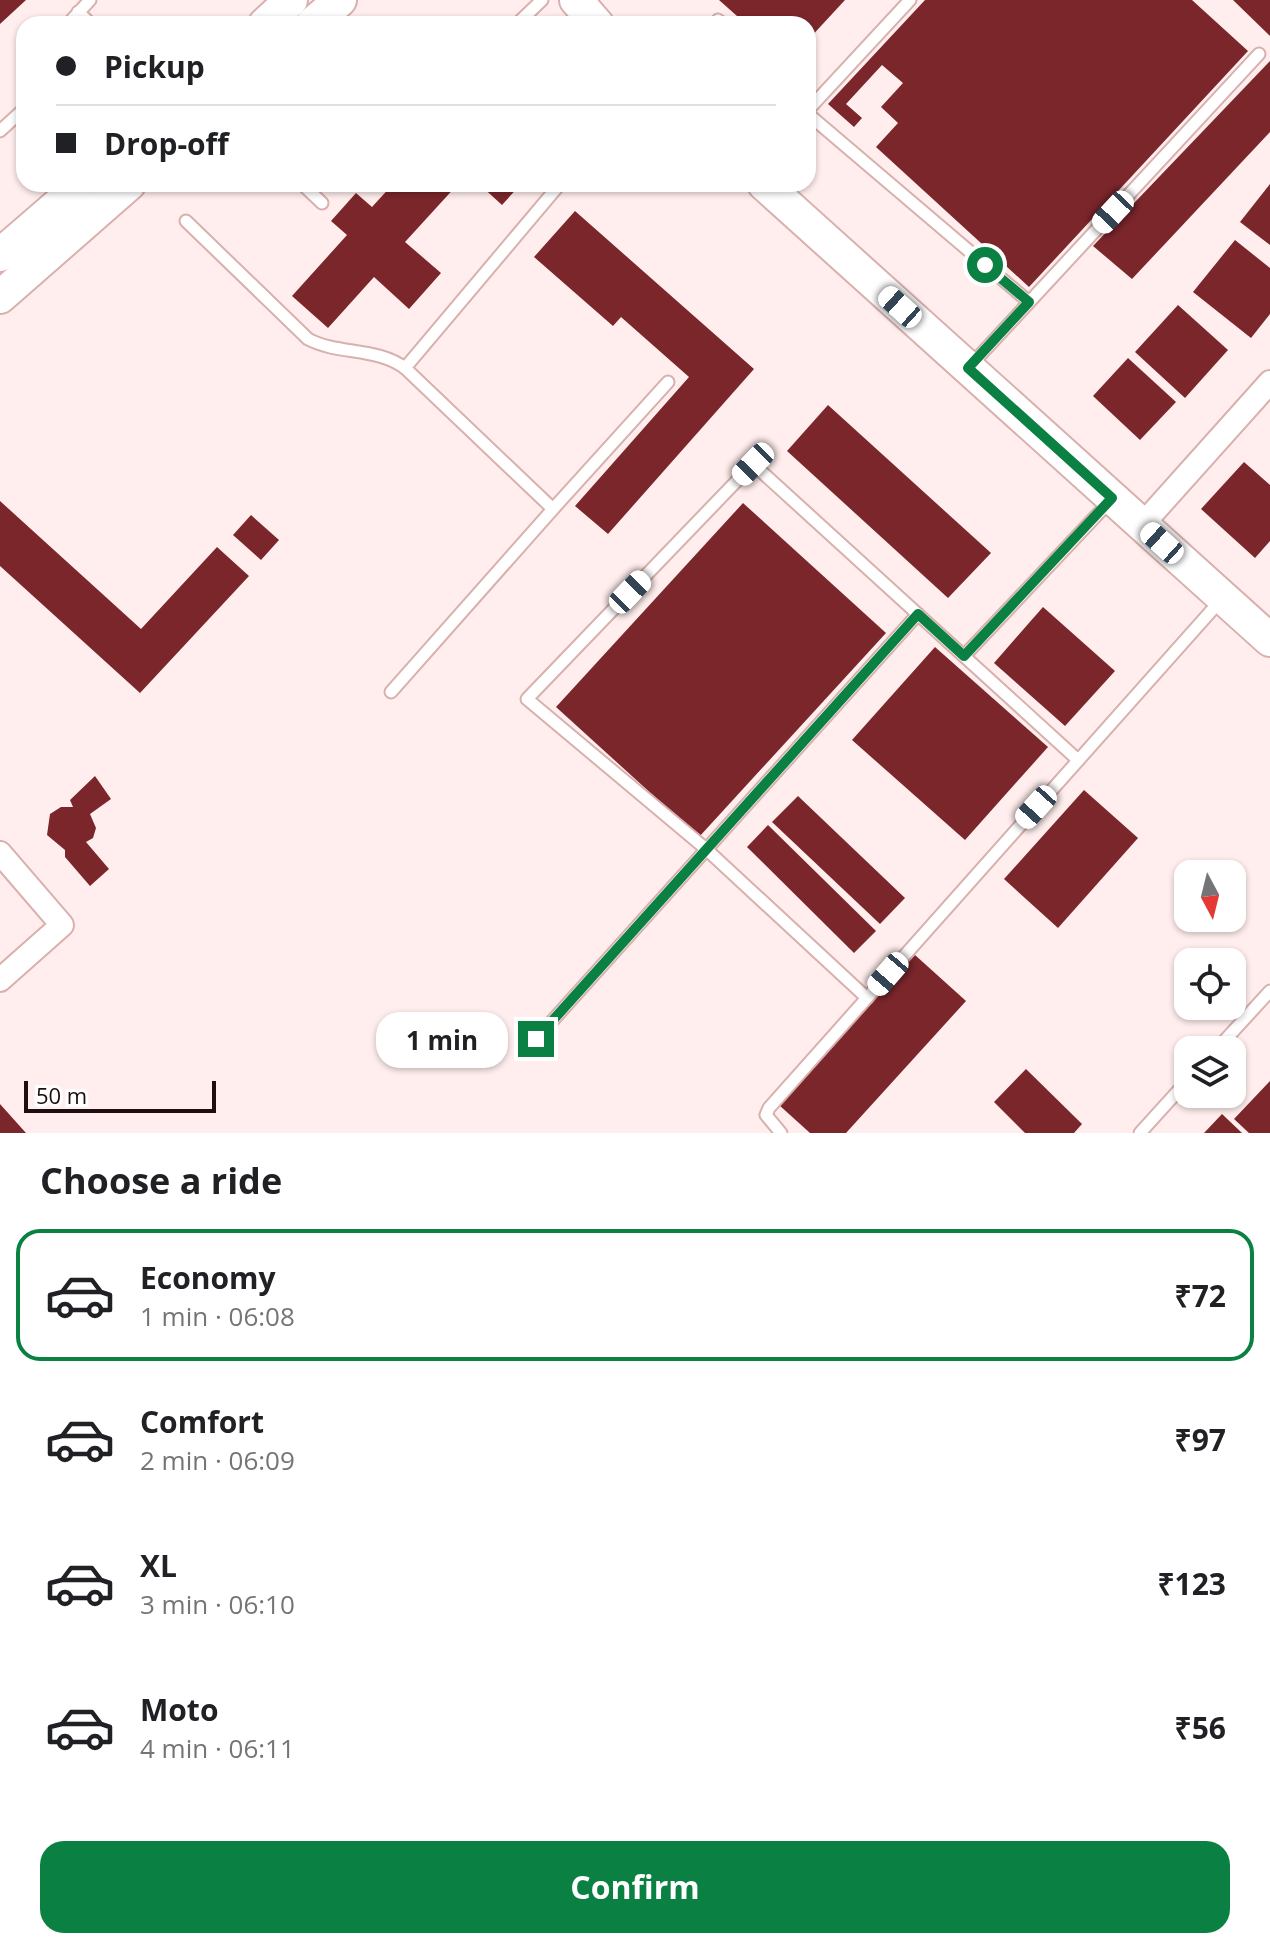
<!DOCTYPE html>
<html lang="en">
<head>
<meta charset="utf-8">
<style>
	:root { --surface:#fff; --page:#f2f2f2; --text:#202124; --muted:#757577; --line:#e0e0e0; --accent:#0b8043 }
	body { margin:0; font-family:"Open Sans",sans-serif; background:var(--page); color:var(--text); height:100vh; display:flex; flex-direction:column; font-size:30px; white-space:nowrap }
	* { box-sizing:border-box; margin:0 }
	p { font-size:26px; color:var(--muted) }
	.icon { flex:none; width:44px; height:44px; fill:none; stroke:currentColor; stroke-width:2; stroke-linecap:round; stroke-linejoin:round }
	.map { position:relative; height:1133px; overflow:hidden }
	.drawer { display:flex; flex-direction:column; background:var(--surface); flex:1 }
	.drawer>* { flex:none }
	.hud { position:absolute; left:16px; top:16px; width:800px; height:176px; border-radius:24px; box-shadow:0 2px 6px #0004; display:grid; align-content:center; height:176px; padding:0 40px; background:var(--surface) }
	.needle { width:52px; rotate:173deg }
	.tools { position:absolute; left:1174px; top:860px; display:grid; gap:16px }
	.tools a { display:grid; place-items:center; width:72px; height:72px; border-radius:16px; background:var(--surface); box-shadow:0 2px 6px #0004; font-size:40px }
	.scale { position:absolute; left:24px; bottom:20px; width:192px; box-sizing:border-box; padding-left:8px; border:4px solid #1d0f0f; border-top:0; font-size:22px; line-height:28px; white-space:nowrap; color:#1d0f0f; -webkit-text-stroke:6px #fff; paint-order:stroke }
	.end { position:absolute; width:36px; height:36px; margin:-18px; border:10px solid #0b8043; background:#fff; box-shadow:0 0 0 4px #fff }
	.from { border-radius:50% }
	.bubble { position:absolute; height:56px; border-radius:24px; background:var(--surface); box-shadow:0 2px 6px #0004; font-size:26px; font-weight:700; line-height:56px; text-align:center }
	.car { position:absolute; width:24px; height:48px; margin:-24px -12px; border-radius:10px; box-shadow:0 0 6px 2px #0007; background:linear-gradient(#fff 24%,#345 0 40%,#fff 0 76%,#345 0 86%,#fff 0) }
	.hud b { display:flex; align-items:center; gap:28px; height:76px; font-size:30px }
	.hud b+b { border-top:2px solid var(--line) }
	.hud i { width:20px; height:20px; background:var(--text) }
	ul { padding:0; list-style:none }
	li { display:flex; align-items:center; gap:24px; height:132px; margin:0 16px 12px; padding:0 24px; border:4px solid transparent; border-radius:24px }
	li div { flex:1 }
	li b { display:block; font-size:30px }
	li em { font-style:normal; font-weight:700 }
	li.current { border-color:var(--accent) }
	li>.icon { width:72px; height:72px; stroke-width:1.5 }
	h2 { padding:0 40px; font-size:36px; line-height:96px }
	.cta { display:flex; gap:16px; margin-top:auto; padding:16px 40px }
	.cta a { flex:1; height:92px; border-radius:24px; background:var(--accent); color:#fff; font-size:32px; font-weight:700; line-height:92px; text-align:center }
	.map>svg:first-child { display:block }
	.building { fill:#7b262b }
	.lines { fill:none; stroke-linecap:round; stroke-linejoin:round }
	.lane-casing { stroke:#d8b0ae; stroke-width:15 }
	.street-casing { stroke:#d8b0ae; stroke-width:26 }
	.secondary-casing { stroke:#d8b0ae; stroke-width:36 }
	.lane { stroke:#fff; stroke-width:11 }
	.street { stroke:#fff; stroke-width:22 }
	.secondary { stroke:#fff; stroke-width:32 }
	.route { stroke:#0b8043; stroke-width:10 }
</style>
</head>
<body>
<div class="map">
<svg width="1270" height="1133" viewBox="0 0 1270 1133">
	<rect width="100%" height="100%" fill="#ffeeed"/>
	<!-- building -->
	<g class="building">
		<path d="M 0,0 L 26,0 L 0,24 Z"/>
		<path d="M 719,0 L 845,0 L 808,40 L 808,24 L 746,24 Z"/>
		<path d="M 925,0 L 1192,0 L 1248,51 L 1029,287 L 876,147 L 898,123 L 881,107 L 903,83 L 882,65 L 846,104 L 862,118 L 854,127 L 828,104 Z"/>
		<path d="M 1233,0 L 1270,0 L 1270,36 Z"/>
		<path d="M 1270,61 L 1270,132 L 1132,279 L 1093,246 Z"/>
		<path d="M 393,184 L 458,184 L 405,242 L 441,273 L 409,309 L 374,277 L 328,328 L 292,296 L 347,235 L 331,221 L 356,193 L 372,207 Z"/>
		<path d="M 479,184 L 521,184 L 502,205 Z"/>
		<path d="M 1270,184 L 1270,245 L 1240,222 Z"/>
		<path d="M 575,211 L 754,369 L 608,534 L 575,506 L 689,377 L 621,317 L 613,326 L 534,257 Z"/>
		<path d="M 1235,240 L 1270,268 L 1270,314 L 1251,338 L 1193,292 Z"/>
		<path d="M 1178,305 L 1228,350 L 1185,398 L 1135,352 Z"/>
		<path d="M 1128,358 L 1176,402 L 1140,440 L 1093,396 Z"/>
		<path d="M 828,405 L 991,553 L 948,598 L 787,451 Z"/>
		<path d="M 1244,462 L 1270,485 L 1270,541 L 1255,558 L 1201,509 Z"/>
		<path d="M 0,501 L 141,629 L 217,547 L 249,576 L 140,693 L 0,566 Z"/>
		<path d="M 743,503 L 886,633 L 699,837 L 556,707 Z"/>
		<path d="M 251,515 L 279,540 L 261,560 L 233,535 Z"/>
		<path d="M 1043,607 L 1115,671 L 1065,726 L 994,663 Z"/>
		<path d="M 935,647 L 1048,747 L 965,840 L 852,740 Z"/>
		<path d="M 95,776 L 111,799 L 90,814 L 96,828 L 93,838 L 86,842 L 109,869 L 90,886 L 65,857 L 65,850 L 47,835 L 50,814 L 61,807 L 73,807 L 70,800 Z"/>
		<path d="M 1084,790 L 1138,838 L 1058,928 L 1004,879 Z"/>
		<path d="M 798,796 L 905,898 L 880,924 L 772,822 Z"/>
		<path d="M 768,825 L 876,931 L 854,953 L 747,847 Z"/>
		<path d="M 915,955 L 966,1001 L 846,1133 L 810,1133 L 779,1105 Z"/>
		<path d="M 1026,1069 L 1082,1124 L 1074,1133 L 1025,1133 L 994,1102 Z"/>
		<path d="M 1270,1081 L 1270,1133 L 1249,1133 L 1234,1119 Z"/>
		<path d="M 0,1104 L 26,1133 L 0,1133 Z"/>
		<path d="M 1222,1114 L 1242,1133 L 1204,1133 Z"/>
	</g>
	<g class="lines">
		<!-- lane casing -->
		<g class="lane-casing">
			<g id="lane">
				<path d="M 78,12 L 91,24"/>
				<path d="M 718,20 L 723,24"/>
				<path d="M 68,24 L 90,0"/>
				<path d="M 517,24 L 542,0"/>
				<path d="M 808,110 L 910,0"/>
				<path d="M 808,114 L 1029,302"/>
				<path d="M 0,131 L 24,109"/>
				<path d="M 302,184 L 322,203"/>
				<path d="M 186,221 L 308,339 C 338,355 377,347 405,368"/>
				<path d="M 971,365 L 1259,54"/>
				<path d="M 553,509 L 668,382"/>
				<path d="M 964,656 L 1112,499"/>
				<path d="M 391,692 L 553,509 L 405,368 L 560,184"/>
				<path d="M 867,998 L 706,849 L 527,699 L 753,464 L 1078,760"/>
				<path d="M 536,1039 L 918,614"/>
				<path d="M 1216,1050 L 1270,991"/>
				<path d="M 781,1133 L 766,1115 L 769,1108 L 1220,601"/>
				<path d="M 1140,1133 L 1188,1080"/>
			</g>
		</g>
		<!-- street casing -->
		<g class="street-casing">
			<g id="street">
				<path d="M 1142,525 L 1270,382"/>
				<path d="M 0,853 L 62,925 L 0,980"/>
			</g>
		</g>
		<!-- secondary casing -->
		<g class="secondary-casing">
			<g id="secondary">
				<path d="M 576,0 L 597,24"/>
				<path d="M 265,24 L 291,0"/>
				<path d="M 312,24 L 340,0"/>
				<path d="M 764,184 L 1270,640"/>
				<path d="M 0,255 L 82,184"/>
				<path d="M 0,297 L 129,184"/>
			</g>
		</g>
		<!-- lane -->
		<use href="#lane" class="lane"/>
		<!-- street -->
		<use href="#street" class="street"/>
		<!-- secondary -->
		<use href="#secondary" class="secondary"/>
	</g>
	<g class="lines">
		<!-- route -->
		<path class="route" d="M 536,1039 L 918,614 L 964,656 L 1112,498 L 968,368 L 1029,302 L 985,265"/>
	</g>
</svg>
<div class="tools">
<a><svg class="needle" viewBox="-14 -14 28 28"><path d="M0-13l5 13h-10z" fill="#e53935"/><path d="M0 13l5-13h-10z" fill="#757577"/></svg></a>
<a><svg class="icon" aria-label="locate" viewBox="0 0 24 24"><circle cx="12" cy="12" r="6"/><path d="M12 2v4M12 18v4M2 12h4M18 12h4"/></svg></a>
<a><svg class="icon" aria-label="layers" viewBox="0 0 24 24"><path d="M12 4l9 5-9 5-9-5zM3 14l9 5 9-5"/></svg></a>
</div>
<div class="scale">50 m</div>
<i class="end from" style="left:985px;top:265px"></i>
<i class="end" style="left:536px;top:1039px"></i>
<div class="bubble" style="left:376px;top:1012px;width:132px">1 min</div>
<i class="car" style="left:1113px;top:212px;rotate:223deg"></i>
<i class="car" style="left:900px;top:307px;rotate:312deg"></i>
<i class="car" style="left:753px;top:464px;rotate:224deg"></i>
<i class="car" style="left:1162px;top:543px;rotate:312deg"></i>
<i class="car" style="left:630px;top:592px;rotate:44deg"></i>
<i class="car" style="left:1036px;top:807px;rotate:222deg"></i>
<i class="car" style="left:888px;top:974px;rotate:221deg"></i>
<div class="hud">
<b><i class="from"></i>Pickup</b>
<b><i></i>Drop-off</b>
</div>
</div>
<section class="drawer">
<h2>Choose a ride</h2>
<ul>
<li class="current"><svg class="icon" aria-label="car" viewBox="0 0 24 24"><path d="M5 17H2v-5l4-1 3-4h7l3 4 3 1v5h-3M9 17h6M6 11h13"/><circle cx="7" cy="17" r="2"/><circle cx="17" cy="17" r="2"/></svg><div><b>Economy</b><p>1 min · 06:08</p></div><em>₹72</em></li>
<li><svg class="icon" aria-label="car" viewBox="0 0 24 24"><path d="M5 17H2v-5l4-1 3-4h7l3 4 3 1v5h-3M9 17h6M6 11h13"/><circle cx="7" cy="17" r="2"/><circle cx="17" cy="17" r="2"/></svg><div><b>Comfort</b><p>2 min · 06:09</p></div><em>₹97</em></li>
<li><svg class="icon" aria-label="car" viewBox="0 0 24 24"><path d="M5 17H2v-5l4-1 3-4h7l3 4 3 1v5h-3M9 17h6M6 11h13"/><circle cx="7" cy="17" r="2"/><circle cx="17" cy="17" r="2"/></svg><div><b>XL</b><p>3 min · 06:10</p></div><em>₹123</em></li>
<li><svg class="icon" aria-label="car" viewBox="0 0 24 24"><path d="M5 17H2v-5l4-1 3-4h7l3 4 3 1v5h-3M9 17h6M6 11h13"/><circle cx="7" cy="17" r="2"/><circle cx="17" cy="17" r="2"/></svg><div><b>Moto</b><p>4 min · 06:11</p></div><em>₹56</em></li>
</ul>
<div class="cta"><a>Confirm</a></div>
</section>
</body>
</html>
